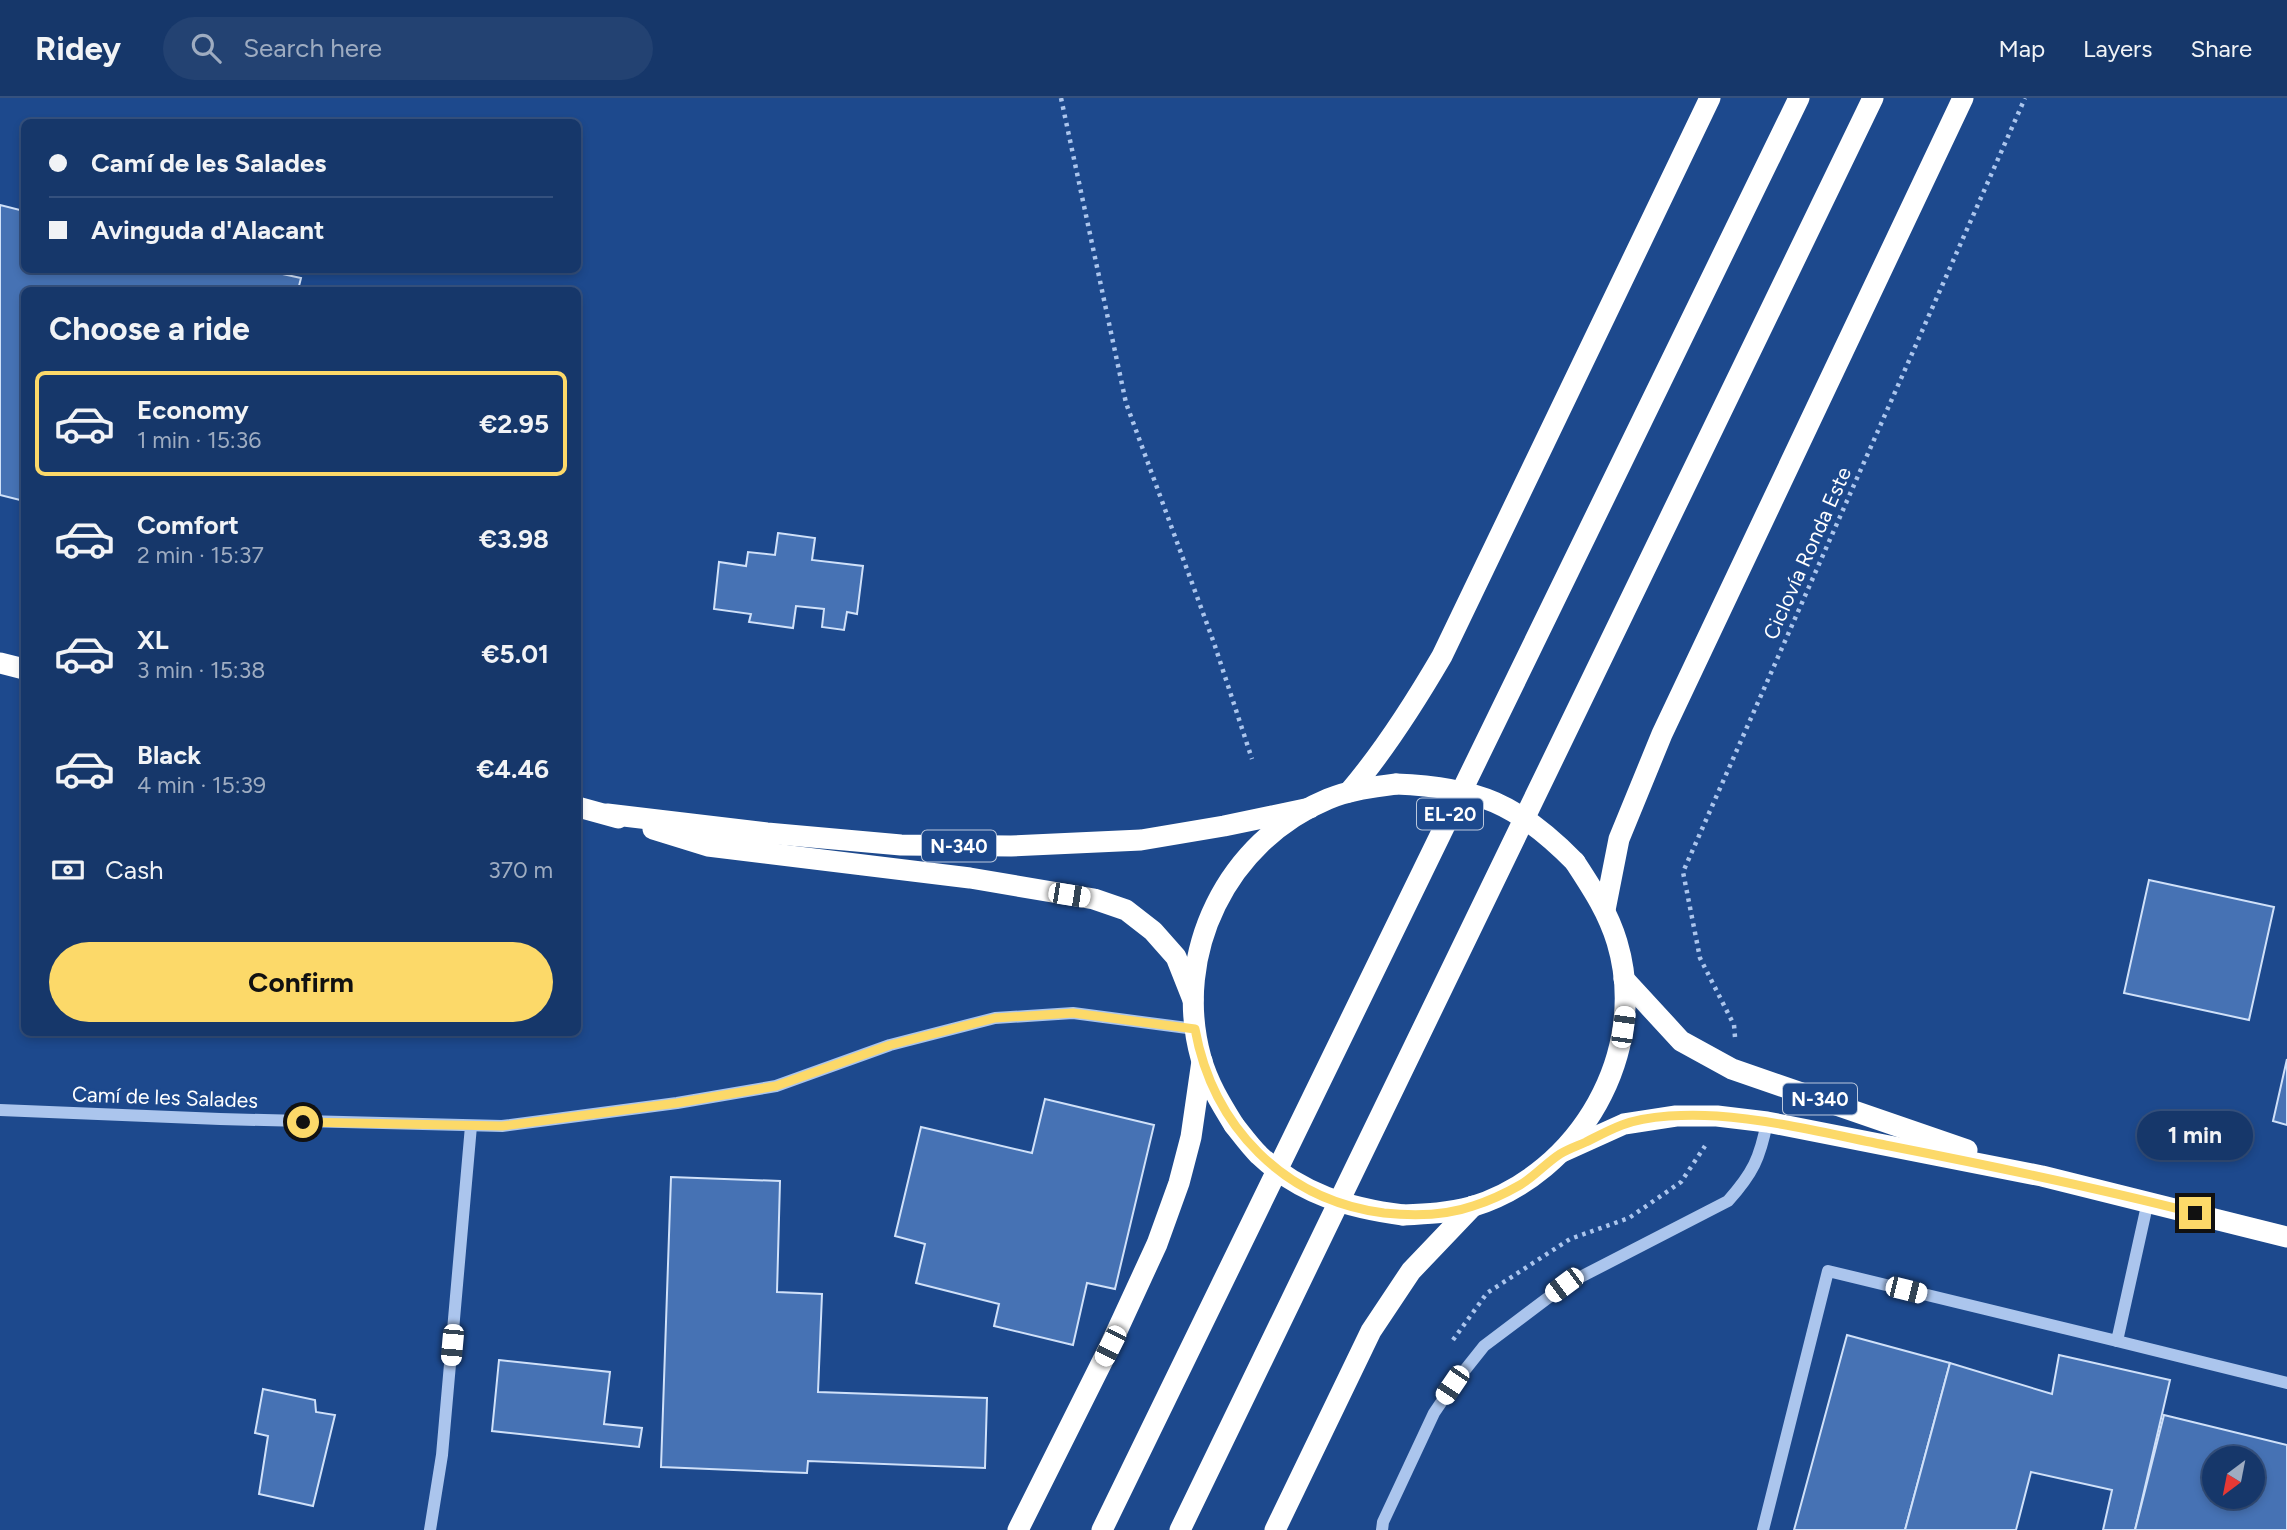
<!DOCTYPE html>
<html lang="en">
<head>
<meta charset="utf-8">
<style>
	:root { --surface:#16376a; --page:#234272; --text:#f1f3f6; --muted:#9eacc1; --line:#35517e; --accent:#fcd969 }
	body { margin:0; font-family:Figtree,sans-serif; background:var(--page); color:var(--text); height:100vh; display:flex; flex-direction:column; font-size:26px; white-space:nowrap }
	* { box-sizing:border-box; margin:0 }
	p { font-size:23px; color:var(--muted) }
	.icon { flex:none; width:38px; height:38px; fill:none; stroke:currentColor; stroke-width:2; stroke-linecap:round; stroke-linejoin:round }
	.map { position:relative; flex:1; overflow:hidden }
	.sheet { position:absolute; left:21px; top:189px; width:560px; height:749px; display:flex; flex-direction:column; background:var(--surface); border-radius:10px; box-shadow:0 4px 10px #0003,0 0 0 2px var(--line) }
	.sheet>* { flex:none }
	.hud { position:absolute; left:21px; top:21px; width:560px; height:154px; border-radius:10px; box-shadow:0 4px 10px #0003,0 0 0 2px var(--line); display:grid; align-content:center; height:154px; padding:0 28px; background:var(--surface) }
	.needle { width:46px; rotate:212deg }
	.buttons { position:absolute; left:2202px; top:1348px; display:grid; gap:14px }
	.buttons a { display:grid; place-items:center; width:63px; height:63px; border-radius:50%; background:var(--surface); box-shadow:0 4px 10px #0003,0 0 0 2px var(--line); font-size:35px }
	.end { position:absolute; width:32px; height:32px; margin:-16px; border:9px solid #fcd969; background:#111; box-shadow:0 0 0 4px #111 }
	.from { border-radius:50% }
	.bubble { position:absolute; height:49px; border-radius:24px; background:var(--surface); box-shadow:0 4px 10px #0003,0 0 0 2px var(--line); font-size:23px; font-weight:700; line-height:49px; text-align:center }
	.car { position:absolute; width:21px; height:42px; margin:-21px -10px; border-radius:9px; box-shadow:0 0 5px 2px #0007; background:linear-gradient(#fff 24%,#345 0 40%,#fff 0 76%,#345 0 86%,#fff 0) }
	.hud b { display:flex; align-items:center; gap:24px; height:66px; font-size:26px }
	.hud b+b { border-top:2px solid var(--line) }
	.hud i { width:18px; height:18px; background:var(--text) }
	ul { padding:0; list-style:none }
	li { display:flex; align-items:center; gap:21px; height:105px; margin:0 14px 10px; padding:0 14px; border:4px solid transparent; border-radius:10px }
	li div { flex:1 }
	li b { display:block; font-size:26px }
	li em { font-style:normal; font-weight:700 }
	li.active { border-color:var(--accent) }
	li>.icon { width:63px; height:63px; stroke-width:1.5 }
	h2 { padding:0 28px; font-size:32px; line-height:84px }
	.pay { display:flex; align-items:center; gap:18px; height:77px; padding:0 28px; font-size:26px }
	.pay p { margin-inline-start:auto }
	.button { display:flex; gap:14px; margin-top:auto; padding:14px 28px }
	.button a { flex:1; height:80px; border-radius:42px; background:var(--accent); color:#111; font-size:28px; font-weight:700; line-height:80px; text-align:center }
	header { display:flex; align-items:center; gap:42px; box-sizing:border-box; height:98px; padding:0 35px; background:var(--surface); border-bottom:2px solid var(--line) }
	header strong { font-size:33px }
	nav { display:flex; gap:38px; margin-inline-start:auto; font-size:24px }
	.search { width:490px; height:63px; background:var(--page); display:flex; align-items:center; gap:18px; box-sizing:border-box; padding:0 24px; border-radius:38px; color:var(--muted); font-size:26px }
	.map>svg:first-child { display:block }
	.building { fill:#4672b4; stroke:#d0e1f9; stroke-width:2; fill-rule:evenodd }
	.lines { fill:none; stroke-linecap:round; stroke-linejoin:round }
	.path { stroke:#abc5ed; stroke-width:4.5; stroke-dasharray:3.5 5; stroke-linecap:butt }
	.minor { stroke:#abc5ed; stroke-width:12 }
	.highway { stroke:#fff; stroke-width:21 }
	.highway-bridge { stroke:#fff; stroke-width:21 }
	.route { stroke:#fcd969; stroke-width:9 }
	.labels { text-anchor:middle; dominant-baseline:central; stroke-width:5; stroke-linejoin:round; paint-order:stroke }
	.shield { fill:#1d498d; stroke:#bbc8dd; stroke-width:2 }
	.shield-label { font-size:19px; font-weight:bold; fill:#fff }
	.street-label { font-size:21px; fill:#fff; stroke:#1d498d }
</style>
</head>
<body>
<header>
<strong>Ridey</strong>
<div class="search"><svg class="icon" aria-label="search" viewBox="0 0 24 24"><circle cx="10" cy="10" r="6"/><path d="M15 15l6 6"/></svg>Search here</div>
<nav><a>Map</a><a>Layers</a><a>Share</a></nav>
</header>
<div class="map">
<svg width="2287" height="1432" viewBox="0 0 2287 1432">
	<rect width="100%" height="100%" fill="#1d498d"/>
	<!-- building -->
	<g class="building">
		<path d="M 0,107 L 24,113 L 24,172 L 264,172 L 301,180 L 298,192 L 24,192 L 24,403 L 0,397 Z"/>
		<path d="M 778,435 L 815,440 L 812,462 L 863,468 L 857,516 L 847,514 L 844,532 L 822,529 L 824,511 L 796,508 L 793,530 L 749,524 L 751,516 L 714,511 L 719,464 L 746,468 L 748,454 L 775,457 Z"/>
		<path d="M 2149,782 L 2274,809 L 2249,922 L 2124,895 Z"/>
		<path d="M 2287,961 L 2287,1027 L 2273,1023 Z"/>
		<path d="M 1045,1001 L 1154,1027 L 1115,1191 L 1087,1185 L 1073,1247 L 994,1228 L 999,1206 L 916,1185 L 925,1146 L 895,1138 L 921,1029 L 1032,1055 Z"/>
		<path d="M 671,1079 L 780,1083 L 777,1194 L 822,1196 L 818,1294 L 987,1300 L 985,1370 L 808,1363 L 807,1375 L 661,1369 Z"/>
		<path d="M 1847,1237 L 1950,1265 L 1905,1432 L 1794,1432 Z"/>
		<path d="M 2059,1257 L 2170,1282 L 2135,1432 L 2103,1432 L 2112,1392 L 2031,1374 L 2016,1432 L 1905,1432 L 1950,1265 L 2052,1296 Z"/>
		<path d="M 499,1262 L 610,1274 L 604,1326 L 642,1330 L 639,1349 L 492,1333 Z"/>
		<path d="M 263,1291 L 315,1302 L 316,1314 L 335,1317 L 313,1408 L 259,1396 L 268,1338 L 255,1335 Z"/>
		<path d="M 2164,1317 L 2287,1347 L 2287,1432 L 2135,1432 ZM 2214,1360 L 2252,1360 L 2252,1398 L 2214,1398 Z"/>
	</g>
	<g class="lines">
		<!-- path -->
		<g class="path">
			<path d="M 1061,0 L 1126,305 L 1214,545 L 1252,661"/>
			<path d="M 1735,939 L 1734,927 L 1700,860 L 1683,774 L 2025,0"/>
			<path d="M 1453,1242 L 1487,1195 L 1570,1141 L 1629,1120 L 1681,1084 L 1705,1048"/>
		</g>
		<!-- minor -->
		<g class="minor">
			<path d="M 0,1012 L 220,1021 L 502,1028 L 677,1005 L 776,988 L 890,947 L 995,920 L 1073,915 L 1195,931"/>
			<path d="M 2117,1243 L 2287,1285"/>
			<path d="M 430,1432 L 442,1357 L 471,1028"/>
			<path d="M 1382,1432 L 1383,1424 L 1434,1315 L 1453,1287 L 1484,1248 L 1565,1187 L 1728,1103 C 1753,1075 1760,1060 1767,1024"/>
			<path d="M 1763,1432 L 1828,1173 L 2117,1243 L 2148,1103"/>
		</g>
		<!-- highway -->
		<g class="highway">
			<path d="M 0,565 L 24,571"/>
			<path d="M 1349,694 C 1385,652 1414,606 1442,558 L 1710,0"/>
			<path d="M 578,709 L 618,720"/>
			<path d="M 607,716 L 767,735 L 901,747 L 1011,748 L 1141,742 L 1224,728 L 1310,710"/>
			<path d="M 653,731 L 708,748 L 970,780 L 1094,801 L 1126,812 L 1153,833 L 1176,859 L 1193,902"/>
			<path d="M 1605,812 L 1619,741 L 1662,636 L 1963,0"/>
			<path d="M 1624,881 L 1681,943 L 1732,971 L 1967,1052"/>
			<path d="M 1234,1027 C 1221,1006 1208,985 1201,960 C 1172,855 1227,743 1328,701 C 1350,692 1373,689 1396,686"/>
			<path d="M 1562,1054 L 1624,1026 L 1676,1018 L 1717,1018 L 1767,1024 L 2042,1078 L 2287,1139"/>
			<path d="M 1403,1117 C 1426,1116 1449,1115 1471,1109 C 1580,1076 1650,954 1617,844 C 1608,814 1592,790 1575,764"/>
			<path d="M 1018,1432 L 1110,1248 L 1157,1146 L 1179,1085 L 1191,1039 L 1202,963"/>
			<path d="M 1102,1432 L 1799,0"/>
			<path d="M 1180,1432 L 1873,0"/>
			<path d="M 1275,1432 L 1371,1233 L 1411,1173 L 1473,1108"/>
		</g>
		<!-- highway-bridge -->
		<g class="highway-bridge">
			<path d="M 1396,686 C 1478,689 1518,706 1575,764"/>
			<path d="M 1234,1027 C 1242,1037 1250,1048 1259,1057 C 1300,1096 1349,1110 1403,1117"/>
		</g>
	</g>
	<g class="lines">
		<!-- route -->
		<path class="route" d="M 303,1024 L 502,1028 L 677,1005 L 776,988 L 890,947 L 995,920 L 1073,915 L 1195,931 C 1213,1029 1284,1102 1384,1115 C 1413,1118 1445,1118 1473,1108 C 1489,1103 1506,1095 1520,1087 C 1534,1079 1546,1065 1560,1056 C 1568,1051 1577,1048 1586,1044 C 1598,1038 1609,1032 1622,1027 C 1648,1017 1689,1016 1717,1018 C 1775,1022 1833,1037 1890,1048 C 1992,1068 2094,1089 2195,1115"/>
	</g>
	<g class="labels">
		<!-- shield labels -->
		<g class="shield">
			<rect x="1417" y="700.5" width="66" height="31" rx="5"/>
			<rect x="922" y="732.5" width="74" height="31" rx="5"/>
			<rect x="1783" y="985.5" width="74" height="31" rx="5"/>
		</g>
		<g class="shield-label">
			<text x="1450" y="716">EL-20</text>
			<text x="959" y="748">N-340</text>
			<text x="1820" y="1001">N-340</text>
		</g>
		<!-- street labels -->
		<g class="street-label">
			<text transform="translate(1807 455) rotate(-66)">Ciclovía Ronda Este</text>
			<text transform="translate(165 999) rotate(2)">Camí de les Salades</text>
		</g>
	</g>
</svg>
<div class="buttons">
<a><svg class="needle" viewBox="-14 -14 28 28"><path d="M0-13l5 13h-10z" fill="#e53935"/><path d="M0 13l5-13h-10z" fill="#9eacc1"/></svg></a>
</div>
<i class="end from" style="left:303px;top:1024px"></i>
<i class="end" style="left:2195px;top:1115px"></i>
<div class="bubble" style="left:2137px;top:1013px;width:116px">1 min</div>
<i class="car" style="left:1069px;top:797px;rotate:99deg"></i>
<i class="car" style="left:1623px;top:929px;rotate:8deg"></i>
<i class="car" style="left:1564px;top:1187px;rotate:233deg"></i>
<i class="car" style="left:1906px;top:1192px;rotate:104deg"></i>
<i class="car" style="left:452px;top:1247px;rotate:185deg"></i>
<i class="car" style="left:1110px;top:1248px;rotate:207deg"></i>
<i class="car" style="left:1452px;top:1287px;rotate:214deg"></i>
<div class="hud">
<b><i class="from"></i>Camí de les Salades</b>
<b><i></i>Avinguda d'Alacant</b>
</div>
<section class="sheet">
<h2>Choose a ride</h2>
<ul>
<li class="active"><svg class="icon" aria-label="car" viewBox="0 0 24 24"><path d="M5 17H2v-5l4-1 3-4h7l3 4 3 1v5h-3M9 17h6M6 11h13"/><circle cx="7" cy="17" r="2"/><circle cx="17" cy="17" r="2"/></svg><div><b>Economy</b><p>1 min · 15:36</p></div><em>€2.95</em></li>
<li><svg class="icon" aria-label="car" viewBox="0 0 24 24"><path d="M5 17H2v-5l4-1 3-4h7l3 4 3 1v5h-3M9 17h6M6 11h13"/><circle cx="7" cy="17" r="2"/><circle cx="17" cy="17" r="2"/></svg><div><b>Comfort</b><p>2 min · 15:37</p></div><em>€3.98</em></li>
<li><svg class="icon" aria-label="car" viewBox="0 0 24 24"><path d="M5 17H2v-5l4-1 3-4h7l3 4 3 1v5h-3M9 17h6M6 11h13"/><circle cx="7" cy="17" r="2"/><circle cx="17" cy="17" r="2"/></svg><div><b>XL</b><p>3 min · 15:38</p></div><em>€5.01</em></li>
<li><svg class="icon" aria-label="car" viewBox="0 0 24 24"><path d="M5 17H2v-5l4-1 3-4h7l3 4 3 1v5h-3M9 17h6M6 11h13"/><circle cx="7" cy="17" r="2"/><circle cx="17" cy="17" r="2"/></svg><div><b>Black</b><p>4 min · 15:39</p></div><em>€4.46</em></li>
</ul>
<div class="pay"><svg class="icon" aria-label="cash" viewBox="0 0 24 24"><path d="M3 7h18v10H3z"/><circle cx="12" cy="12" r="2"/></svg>Cash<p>370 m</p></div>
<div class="button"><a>Confirm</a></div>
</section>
</div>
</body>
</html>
